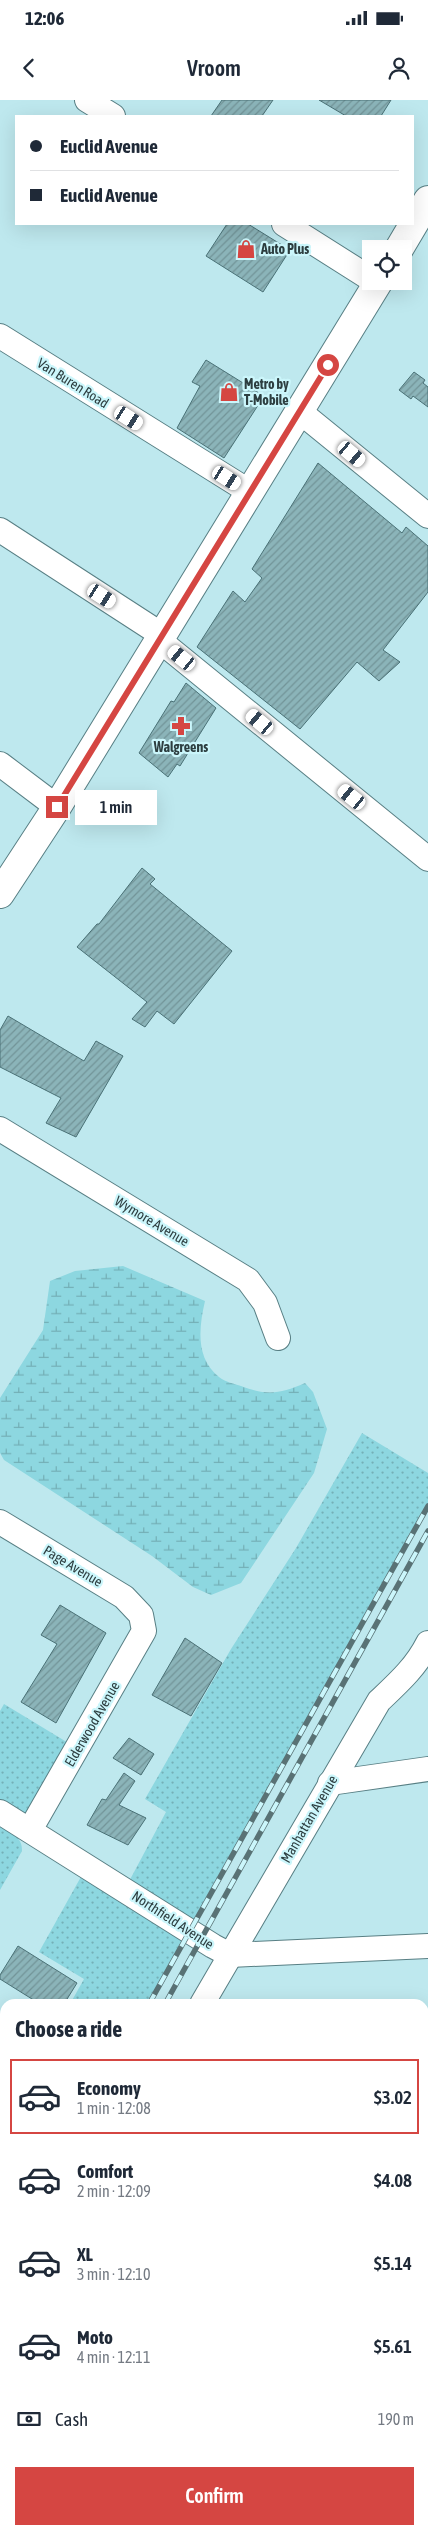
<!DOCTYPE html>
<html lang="en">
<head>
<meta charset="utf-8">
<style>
	:root { --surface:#fff; --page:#f2f2f3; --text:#1f2937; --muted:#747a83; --line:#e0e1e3; --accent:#d54642 }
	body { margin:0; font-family:"Asap Condensed",sans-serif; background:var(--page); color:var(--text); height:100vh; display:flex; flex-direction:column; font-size:19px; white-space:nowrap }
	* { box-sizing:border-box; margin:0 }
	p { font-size:16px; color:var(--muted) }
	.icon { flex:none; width:28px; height:28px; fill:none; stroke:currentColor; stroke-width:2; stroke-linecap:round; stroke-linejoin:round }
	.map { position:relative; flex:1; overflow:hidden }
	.side { position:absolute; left:0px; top:1899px; width:429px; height:536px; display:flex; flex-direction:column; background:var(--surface); border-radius:15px 15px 0 0; box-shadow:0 5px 20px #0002 }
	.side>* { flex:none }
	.top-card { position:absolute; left:15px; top:15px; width:399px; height:110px; border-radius:0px; box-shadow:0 5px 20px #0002; display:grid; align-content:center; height:110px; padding:0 15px; background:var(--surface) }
	.buttons { position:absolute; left:362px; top:140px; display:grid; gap:10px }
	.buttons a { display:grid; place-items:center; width:50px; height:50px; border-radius:0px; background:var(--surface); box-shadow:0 5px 20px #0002; font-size:25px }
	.end { position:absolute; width:22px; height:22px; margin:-11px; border:6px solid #d54642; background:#fff; box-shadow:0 0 0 2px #fff }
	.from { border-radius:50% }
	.bubble { position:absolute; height:35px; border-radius:0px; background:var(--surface); box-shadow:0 5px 20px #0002; font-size:16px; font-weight:600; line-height:35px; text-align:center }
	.car { position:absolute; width:15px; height:30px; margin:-15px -8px; border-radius:6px; box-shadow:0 0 4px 1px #0007; background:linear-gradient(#fff 24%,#345 0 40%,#fff 0 76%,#345 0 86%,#fff 0) }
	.top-card b { display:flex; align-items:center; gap:18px; height:48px; font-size:19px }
	.top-card b+b { border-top:1px solid var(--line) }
	.top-card i { width:12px; height:12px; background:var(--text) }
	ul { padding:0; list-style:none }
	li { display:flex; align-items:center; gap:15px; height:75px; margin:0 10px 8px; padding:0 5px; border:2px solid transparent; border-radius:0px }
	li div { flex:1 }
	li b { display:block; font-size:19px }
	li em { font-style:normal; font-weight:600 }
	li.on { border-color:var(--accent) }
	li>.icon { width:45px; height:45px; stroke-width:1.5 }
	h2 { padding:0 15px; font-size:22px; line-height:60px }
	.pay { display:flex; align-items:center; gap:12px; height:55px; padding:0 15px; font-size:19px }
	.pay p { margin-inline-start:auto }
	.button { display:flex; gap:10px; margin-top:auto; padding:10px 15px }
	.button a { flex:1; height:58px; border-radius:0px; background:var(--accent); color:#fff; font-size:20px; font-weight:600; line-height:58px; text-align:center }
	.status { display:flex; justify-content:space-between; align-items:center; height:35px; padding:0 25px; background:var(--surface); direction:ltr }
	.status svg { height:14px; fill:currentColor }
	header { display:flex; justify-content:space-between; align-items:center; height:65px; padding:0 15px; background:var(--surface); font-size:22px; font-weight:600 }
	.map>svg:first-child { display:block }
	.grass { fill:url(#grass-dots) }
	.wetland { fill:url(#wetland-marsh) }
	.building { fill:url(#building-hatch); stroke:#4a7176 }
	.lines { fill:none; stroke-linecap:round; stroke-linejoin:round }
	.minor-casing { stroke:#587f84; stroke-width:26 }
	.major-casing { stroke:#587f84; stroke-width:30 }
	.minor { stroke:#fff; stroke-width:24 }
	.major { stroke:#fff; stroke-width:28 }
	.rail-casing { stroke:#597275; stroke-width:5.5 }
	.rail { stroke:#cbf6fb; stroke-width:4; stroke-dasharray:11; stroke-linecap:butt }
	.route { stroke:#d54642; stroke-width:6 }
	.labels { text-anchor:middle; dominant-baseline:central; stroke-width:4.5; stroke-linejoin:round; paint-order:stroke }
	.poi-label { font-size:14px; font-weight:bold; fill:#2d3e40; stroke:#cbf6fb; text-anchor:start }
	.street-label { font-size:14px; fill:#2d3e40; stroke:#cbf6fb }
</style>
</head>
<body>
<div class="status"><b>12:06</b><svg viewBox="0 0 49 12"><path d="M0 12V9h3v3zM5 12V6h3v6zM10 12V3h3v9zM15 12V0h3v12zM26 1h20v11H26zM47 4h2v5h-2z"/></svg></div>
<header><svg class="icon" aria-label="back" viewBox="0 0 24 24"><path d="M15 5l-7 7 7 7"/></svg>Vroom<svg class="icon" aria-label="person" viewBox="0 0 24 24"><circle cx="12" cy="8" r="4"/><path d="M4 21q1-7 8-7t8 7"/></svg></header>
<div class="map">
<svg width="428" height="2434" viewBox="0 0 428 2434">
	<defs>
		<pattern id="grass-dots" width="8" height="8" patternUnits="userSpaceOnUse" patternTransform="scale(1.25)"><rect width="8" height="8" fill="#8dd7e0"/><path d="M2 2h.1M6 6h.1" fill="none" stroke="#74b0b7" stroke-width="1.8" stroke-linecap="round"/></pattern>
		<pattern id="wetland-marsh" width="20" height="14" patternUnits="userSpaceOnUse" patternTransform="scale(1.25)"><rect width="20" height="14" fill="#8dd7e0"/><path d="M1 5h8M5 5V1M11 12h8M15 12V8" fill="none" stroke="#74b0b7"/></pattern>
		<pattern id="building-hatch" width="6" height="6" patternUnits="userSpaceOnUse" patternTransform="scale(1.25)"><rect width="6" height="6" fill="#8bb4b9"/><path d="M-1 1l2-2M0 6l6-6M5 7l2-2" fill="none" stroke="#729498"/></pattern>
	</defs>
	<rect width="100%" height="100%" fill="#bee8ee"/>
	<!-- grass -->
	<g class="grass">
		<path d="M 362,1333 L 428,1373 L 428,1406 L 149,1904 L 70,1904 L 84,1879 L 39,1852 L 87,1766 L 125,1789 L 166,1712 L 145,1699 L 231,1549 L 296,1448 Z"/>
		<path d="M 4,1604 L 70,1644 L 26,1713 L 16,1710 L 0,1700 L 0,1611 Z"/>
		<path d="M 0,1725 C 10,1732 23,1737 22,1751 L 0,1790 Z"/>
		<path d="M 0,1960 L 5,1963 L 5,2072 L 0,2069 Z"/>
	</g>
	<!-- wetland -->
	<path class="wetland" d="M 123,1166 L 205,1201 C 199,1227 195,1258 219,1277 C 225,1282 235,1284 241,1286 C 267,1296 280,1294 305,1283 L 313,1292 L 327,1329 L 314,1373 L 241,1483 L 211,1495 L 193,1487 L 152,1456 L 4,1360 L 0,1353 L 0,1298 L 43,1230 L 50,1181 L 75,1171 Z"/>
	<!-- building -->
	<g class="building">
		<path d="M 222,0 L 273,0 L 262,16 L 211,16 Z"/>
		<path d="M 319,0 L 391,0 L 381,16 L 346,16 Z"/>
		<path d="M 227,124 L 248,124 L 290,150 L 263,192 L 206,156 Z"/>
		<path d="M 206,260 L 264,296 L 224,358 L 177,328 L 200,286 L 192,282 Z"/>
		<path d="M 414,272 L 425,280 L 423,283 L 428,287 L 428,307 L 413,296 L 411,299 L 399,290 Z"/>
		<path d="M 318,363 L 402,433 L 406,427 L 428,446 L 428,492 L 383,550 L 400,562 L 379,581 L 357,562 L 300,629 L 197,547 L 233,491 L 245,502 L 262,478 L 252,469 Z"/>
		<path d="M 186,583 L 216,608 L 180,666 L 177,664 L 168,677 L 139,653 L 171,601 L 174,602 Z"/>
		<path d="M 142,768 L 155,779 L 150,784 L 232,851 L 174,924 L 157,911 L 145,927 L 132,919 L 147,902 L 77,847 L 97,824 L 99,824 Z"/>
		<path d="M 8,916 L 84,961 L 96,941 L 123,956 L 76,1037 L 46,1023 L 61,998 L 0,967 L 0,930 Z"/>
		<path d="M 60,1505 L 106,1533 L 56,1623 L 21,1602 L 57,1544 L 41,1535 Z"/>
		<path d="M 185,1538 L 222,1563 L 191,1616 L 152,1595 Z"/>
		<path d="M 129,1638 L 154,1654 L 141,1675 L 113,1658 Z"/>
		<path d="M 124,1673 L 135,1681 L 119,1705 L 146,1718 L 128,1745 L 87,1725 L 102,1699 L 106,1700 Z"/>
		<path d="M 18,1846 L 77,1883 L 64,1904 L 40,1904 L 0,1879 L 0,1875 Z"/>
	</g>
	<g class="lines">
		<!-- minor casing -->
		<g class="minor-casing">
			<g id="minor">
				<path d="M 87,0 L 113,16"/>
				<path d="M 284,124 L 371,179"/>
				<path d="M 0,236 L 250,392"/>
				<path d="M 299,311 L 428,416"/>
				<path d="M 0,430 L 162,535"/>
				<path d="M 159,540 L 428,759"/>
				<path d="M 0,664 L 57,707"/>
				<path d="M 0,1029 L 248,1180 L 265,1203 L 278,1238"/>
				<path d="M 0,1422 L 124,1497 L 141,1515 L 144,1531 L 30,1730"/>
				<path d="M 330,1683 L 428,1669"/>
				<path d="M 0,1712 L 213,1846 L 230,1855 L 428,1846"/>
				<path d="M 202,1904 L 379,1601 C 398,1583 416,1567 428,1543"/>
				<path d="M 424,2032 L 428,2031"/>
				<path d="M 424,2213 L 428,2213"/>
				<path d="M 0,2264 L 5,2255"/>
				<path d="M 0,2392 L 5,2392"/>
				<path d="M 424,2395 L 428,2395"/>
			</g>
		</g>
		<!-- major casing -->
		<g class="major-casing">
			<g id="major">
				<path d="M 399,149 L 428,100"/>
				<path d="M 0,794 L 57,707 L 379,181"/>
			</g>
		</g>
		<!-- minor -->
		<use href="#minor" class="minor"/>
		<!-- major -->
		<use href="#major" class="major"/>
		<!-- rail casing -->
		<g class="rail-casing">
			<g id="rail">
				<path d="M 149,1904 L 428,1406"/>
				<path d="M 165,1904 L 428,1431"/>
				<path d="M 0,2170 L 5,2161"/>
				<path d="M 0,2199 L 5,2190"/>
			</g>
		</g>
		<!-- rail -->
		<use href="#rail" class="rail"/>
	</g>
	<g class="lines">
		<!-- route -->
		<path class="route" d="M 57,707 L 328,265"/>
	</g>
	<!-- icons -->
	<defs>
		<g id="shop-bare" transform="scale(1.5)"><path d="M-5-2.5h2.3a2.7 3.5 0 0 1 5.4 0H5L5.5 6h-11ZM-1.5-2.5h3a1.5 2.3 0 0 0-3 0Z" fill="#d54642" stroke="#cbf6fb" stroke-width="2.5" paint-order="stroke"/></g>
		<g id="pharmacy-bare" transform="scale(1.5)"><path d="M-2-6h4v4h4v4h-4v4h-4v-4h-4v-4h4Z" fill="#d54642" stroke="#cbf6fb" stroke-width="2.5" paint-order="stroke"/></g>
	</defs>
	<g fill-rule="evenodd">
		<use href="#shop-bare" x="246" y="149"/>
		<use href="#shop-bare" x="229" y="292"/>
		<use href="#pharmacy-bare" x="181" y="626"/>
	</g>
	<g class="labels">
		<!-- poi labels -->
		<g class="poi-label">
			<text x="261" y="149">Auto Plus</text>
			<text x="244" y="284">Metro by<tspan x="244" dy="16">T-Mobile</tspan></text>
			<text x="181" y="647" text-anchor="middle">Walgreens</text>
		</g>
		<!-- street labels -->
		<g class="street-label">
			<text transform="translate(73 283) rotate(32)">Van Buren Road</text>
			<text transform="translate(152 1121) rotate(31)">Wymore Avenue</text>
			<text transform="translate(73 1466) rotate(31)">Page Avenue</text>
			<text transform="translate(92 1624) rotate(-60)">Elderwood Avenue</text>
			<text transform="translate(309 1719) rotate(-60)">Manhattan Avenue</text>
			<text transform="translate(173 1820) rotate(33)">Northfield Avenue</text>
		</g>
	</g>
</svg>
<div class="buttons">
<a><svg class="icon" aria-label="locate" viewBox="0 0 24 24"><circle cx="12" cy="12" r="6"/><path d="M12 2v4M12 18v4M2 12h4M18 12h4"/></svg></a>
</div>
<i class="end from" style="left:328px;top:265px"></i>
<i class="end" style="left:57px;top:707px"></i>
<div class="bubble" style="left:75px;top:690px;width:82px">1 min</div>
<i class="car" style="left:129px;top:318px;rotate:122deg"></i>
<i class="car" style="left:352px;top:354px;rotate:130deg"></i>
<i class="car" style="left:227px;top:378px;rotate:122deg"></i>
<i class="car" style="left:102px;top:496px;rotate:123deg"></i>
<i class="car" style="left:182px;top:558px;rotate:309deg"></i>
<i class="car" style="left:260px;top:622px;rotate:310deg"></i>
<i class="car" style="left:352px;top:697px;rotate:309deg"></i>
<div class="top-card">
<b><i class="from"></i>Euclid Avenue</b>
<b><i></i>Euclid Avenue</b>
</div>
<section class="side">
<h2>Choose a ride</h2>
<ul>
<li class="on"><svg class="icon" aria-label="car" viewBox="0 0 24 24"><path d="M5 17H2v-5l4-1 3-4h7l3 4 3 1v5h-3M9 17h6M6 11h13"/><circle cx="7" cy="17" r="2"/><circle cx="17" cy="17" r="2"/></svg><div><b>Economy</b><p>1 min · 12:08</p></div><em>$3.02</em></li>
<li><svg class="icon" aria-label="car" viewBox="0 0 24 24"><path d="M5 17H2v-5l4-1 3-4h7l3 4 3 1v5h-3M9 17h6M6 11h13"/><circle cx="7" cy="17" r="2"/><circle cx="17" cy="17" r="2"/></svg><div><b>Comfort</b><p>2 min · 12:09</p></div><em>$4.08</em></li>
<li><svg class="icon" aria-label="car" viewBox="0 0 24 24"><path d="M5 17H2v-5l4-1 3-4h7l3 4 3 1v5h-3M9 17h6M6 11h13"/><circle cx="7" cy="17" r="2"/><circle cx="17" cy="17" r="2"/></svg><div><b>XL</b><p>3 min · 12:10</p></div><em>$5.14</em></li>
<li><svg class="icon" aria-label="car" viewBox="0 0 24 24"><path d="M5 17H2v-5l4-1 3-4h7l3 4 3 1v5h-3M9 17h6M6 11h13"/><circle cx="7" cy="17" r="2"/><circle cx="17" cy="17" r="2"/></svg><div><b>Moto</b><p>4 min · 12:11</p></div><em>$5.61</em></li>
</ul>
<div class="pay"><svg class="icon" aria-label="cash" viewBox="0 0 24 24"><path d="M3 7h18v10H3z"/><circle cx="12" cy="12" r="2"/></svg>Cash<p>190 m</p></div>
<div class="button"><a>Confirm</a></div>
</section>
</div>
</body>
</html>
